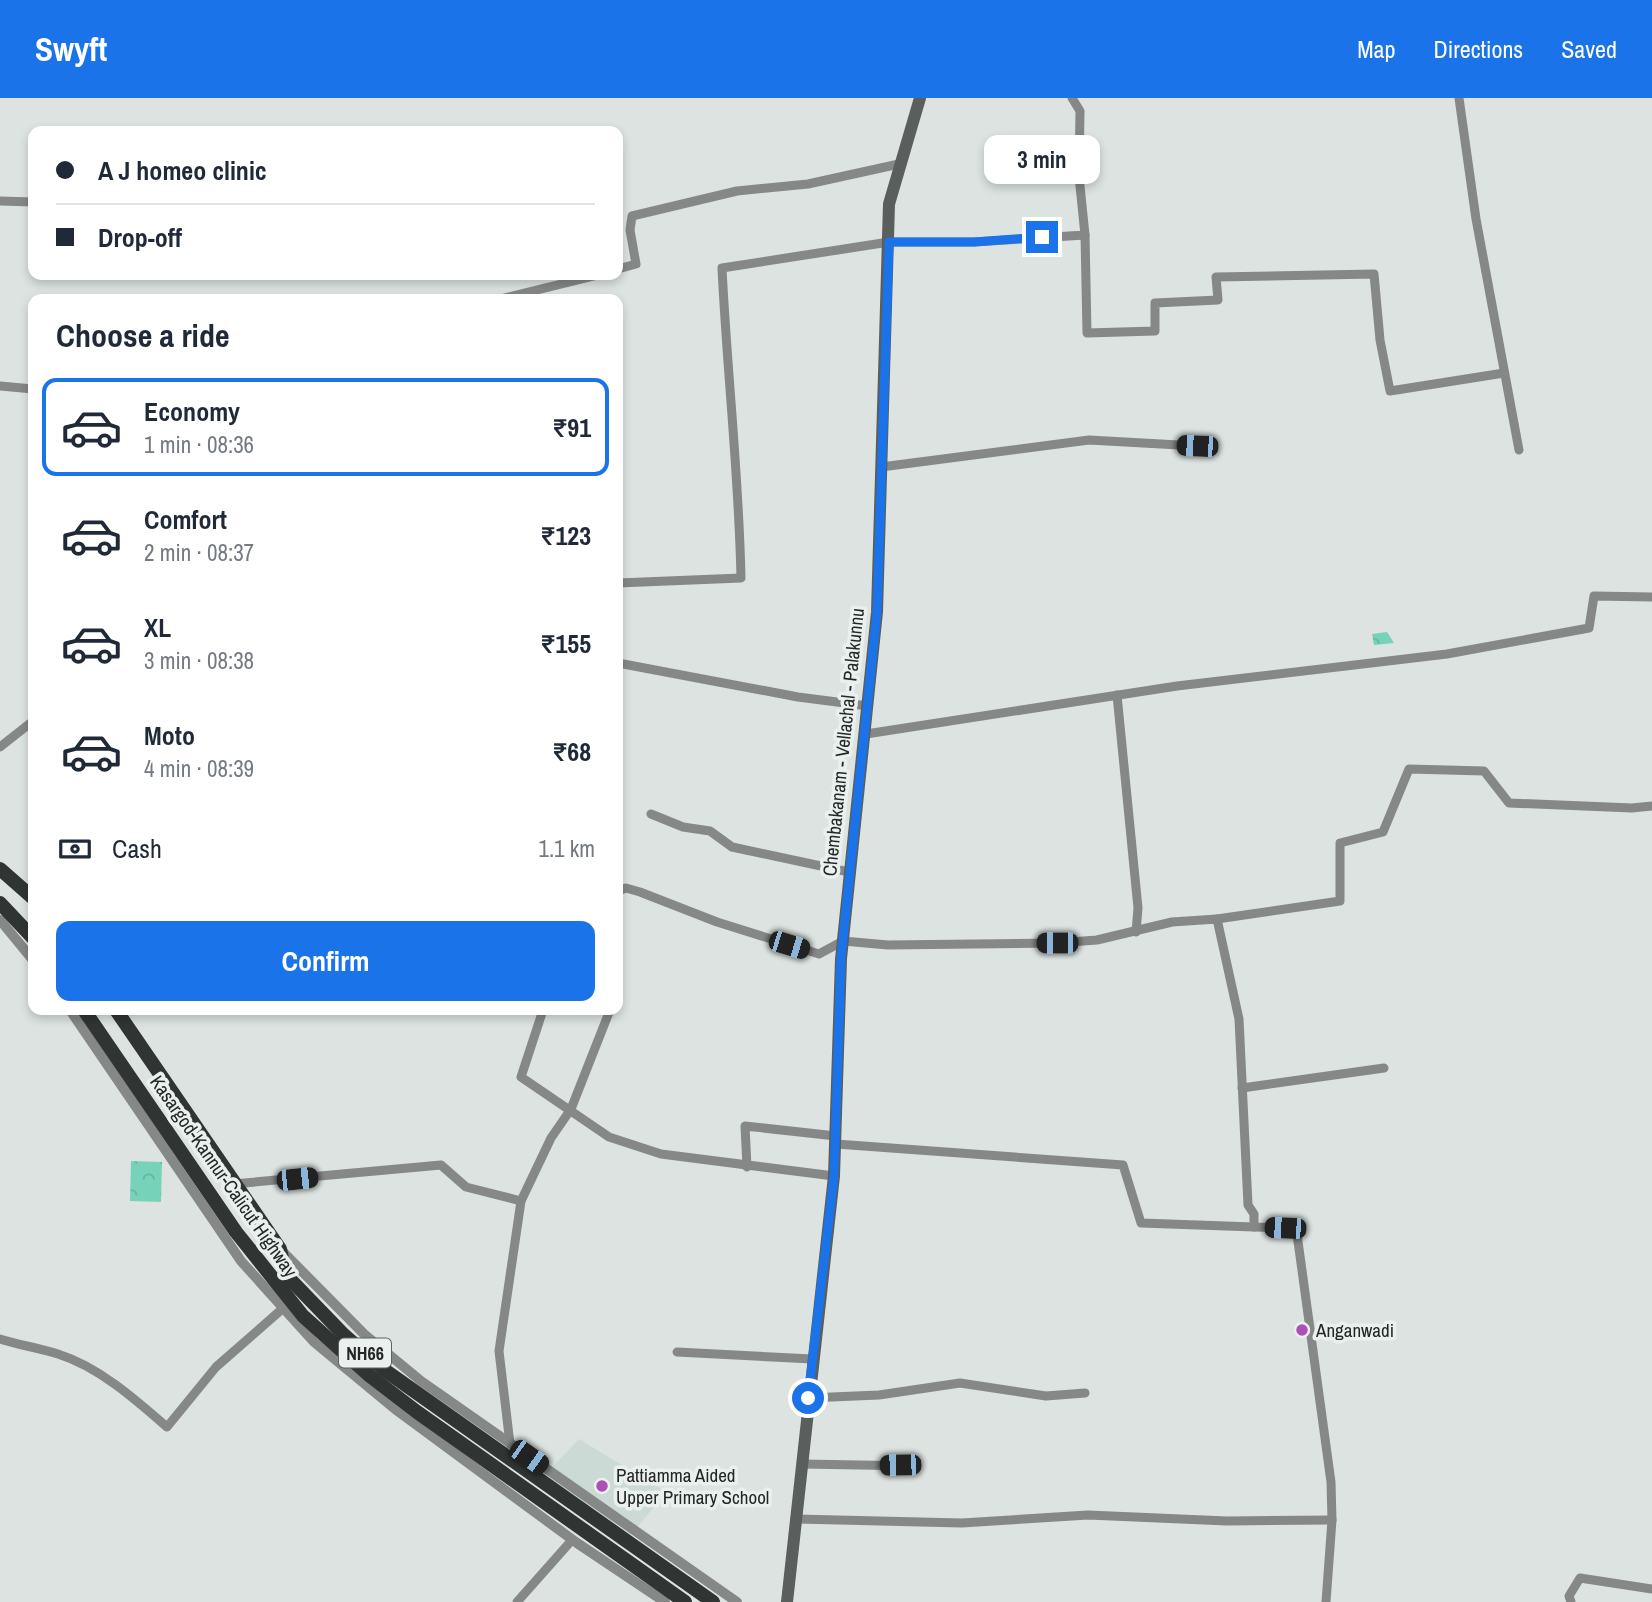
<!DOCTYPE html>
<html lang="en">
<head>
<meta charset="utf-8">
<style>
	:root { --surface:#fff; --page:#f2f2f3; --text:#1f2937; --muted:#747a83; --line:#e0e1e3; --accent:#1a73e8 }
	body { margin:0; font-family:"Archivo Narrow",sans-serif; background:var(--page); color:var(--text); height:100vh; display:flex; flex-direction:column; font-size:26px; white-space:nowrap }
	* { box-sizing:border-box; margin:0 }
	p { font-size:23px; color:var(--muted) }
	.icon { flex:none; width:38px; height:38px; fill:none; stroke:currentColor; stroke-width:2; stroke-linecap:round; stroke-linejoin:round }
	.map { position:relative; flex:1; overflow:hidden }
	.sheet { position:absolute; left:28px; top:196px; width:595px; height:721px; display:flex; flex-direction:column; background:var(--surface); border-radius:14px; box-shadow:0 4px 10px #0003 }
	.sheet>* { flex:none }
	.guide { position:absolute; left:28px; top:28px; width:595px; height:154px; border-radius:14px; box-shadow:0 4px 10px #0003; display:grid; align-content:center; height:154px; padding:0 28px; background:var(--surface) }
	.end { position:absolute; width:32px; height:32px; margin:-16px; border:9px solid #1a73e8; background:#fff; box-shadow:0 0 0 4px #fff }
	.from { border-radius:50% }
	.bubble { position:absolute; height:49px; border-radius:14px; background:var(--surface); box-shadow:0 4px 10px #0003; font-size:23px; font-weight:700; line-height:49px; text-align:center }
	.car { position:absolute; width:21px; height:42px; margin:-21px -10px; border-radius:9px; box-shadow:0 0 5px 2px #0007; background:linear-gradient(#222 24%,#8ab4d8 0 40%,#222 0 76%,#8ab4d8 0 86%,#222 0) }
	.guide b { display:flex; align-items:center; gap:24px; height:66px; font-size:26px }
	.guide b+b { border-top:2px solid var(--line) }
	.guide i { width:18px; height:18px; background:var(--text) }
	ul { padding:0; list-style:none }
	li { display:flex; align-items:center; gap:21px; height:98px; margin:0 14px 10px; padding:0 14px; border:4px solid transparent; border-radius:14px }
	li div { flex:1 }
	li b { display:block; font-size:26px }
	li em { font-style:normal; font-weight:700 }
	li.selected { border-color:var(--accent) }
	li>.icon { width:63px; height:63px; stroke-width:1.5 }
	h2 { padding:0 28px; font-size:32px; line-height:84px }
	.pay { display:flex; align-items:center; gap:18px; height:77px; padding:0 28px; font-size:26px }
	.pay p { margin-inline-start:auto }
	.action { display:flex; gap:14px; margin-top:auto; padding:14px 28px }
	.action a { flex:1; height:80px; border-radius:14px; background:var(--accent); color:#fff; font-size:28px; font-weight:700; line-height:80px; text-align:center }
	header { display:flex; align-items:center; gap:42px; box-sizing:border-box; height:98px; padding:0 35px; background:var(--accent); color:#fff }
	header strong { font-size:33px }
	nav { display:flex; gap:38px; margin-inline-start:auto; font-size:24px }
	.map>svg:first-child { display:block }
	.built { fill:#cbdad5 }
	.park { fill:url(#park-crowns) }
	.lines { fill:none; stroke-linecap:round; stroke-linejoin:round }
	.minor { stroke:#858887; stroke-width:9 }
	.tertiary { stroke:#858887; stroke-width:10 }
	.secondary { stroke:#5a5e5d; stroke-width:12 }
	.trunk { stroke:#303534; stroke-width:14 }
	.route { stroke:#1a73e8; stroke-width:9 }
	.poi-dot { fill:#ae4fb7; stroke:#e9f0ee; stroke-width:2.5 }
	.labels { text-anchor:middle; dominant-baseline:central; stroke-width:7; stroke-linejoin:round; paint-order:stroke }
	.shield { fill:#e9f0ee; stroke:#5f6362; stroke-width:2 }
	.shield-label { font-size:18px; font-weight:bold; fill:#242726 }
	.street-label { font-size:19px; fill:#242726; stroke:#e9f0ee }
	.poi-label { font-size:19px; fill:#242726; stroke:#e9f0ee; text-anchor:start }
</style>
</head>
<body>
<header>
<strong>Swyft</strong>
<nav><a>Map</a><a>Directions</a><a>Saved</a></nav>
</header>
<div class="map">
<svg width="1652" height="1504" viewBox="0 0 1652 1504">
	<defs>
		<pattern id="park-crowns" width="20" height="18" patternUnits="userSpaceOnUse" patternTransform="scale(1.75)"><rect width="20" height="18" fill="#76d3ba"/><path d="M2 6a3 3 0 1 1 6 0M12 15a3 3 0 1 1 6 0" fill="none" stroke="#66b5a0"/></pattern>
	</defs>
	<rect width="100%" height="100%" fill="#dce3e1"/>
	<!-- built -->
	<path class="built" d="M 579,1341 L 666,1394 L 626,1443 L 539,1383 Z"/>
	<!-- park -->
	<g class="park">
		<path d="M 1387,534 L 1394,545 L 1374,547 L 1372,536 Z"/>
		<path d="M 131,1063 L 162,1064 L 161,1104 L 130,1103 Z"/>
	</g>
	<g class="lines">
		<!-- minor -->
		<g class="minor">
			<path d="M 1459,0 L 1476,121 L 1519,352"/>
			<path d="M 0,103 L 33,104"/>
			<path d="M 1085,137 L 1087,235 L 1155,233 L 1155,205 L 1218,202 L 1216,179 L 1374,176 L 1380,242 L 1390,293 L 1504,275"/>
			<path d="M 618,171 L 636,166 L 630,132 L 632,118 L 737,93 L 808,86 L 899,66"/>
			<path d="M 500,201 L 598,177"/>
			<path d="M 0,288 L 33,291"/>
			<path d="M 881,369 L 1089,342 L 1197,348"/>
			<path d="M 618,485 L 741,480 C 739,377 727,274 722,170 L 889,144 L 974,144 L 1085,137 L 1079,78 L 1080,13 L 1072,0"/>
			<path d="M 618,565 L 798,599 L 868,608"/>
			<path d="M 1117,597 L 1138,810 L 1136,834"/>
			<path d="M 866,636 L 1177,588 L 1447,556 L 1589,530 L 1594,498 L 1652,499"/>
			<path d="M 0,649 L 33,623"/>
			<path d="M 651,716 L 683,729 L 710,733 L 732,749 L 849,774"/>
			<path d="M 618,793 L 626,790 L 640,794 L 717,824 L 819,856 L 843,843 L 888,847 L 1057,845 L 1097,842 L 1172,824 L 1217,821 L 1239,921 L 1248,1107 L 1254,1116 L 1254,1129 L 1285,1130 L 1297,1136 L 1331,1384 L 1332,1422 L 1326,1504"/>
			<path d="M 1217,821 L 1340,803 L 1340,745 L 1383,734 L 1409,671 L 1484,673 L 1509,705 L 1632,710 L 1652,708"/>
			<path d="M 543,912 L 521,979 L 609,1039 L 661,1056 L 834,1078"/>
			<path d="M 1242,990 L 1384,970"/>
			<path d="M 836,1046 L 1123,1067 L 1141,1125 L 1254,1129"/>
			<path d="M 747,1069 L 745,1028 L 836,1038"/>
			<path d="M 233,1086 L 441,1067 L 466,1089 L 521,1103"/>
			<path d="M 0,1241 C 19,1247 39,1250 58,1256 C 99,1269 135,1301 167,1329 L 216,1269 L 281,1212"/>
			<path d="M 677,1254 L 812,1261"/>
			<path d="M 808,1300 L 879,1297 L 960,1285 L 1046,1298 L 1085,1295"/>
			<path d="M 510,1346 L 499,1253 L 521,1103 L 551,1040 L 571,1011 L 610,912"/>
			<path d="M 802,1366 L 917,1368"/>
			<path d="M 797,1421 L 962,1425 L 1088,1417 L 1227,1423 L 1332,1422"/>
			<path d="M 517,1504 L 572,1442"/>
			<path d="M 1571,1504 L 1569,1498 L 1580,1480 L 1652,1491"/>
		</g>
		<!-- tertiary -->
		<g class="tertiary">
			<path d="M 0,822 L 33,862"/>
			<path d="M 70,912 L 241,1163 L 314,1244 L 395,1311 L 577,1445 L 665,1504"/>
			<path d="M 282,1153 L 364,1236 L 421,1283 L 737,1504"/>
		</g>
		<!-- secondary -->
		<path class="secondary" d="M 787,1504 L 834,1078 L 841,861 L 877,514 L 889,106 L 920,0"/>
		<!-- trunk -->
		<g class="trunk">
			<path d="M 0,771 L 33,800"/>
			<path d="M 0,805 L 33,840"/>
			<path d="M 84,912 L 236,1134 L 303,1218 L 370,1278 L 417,1314 L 685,1504"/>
			<path d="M 116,912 L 280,1151 L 286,1177 L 344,1237 L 383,1271 L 713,1504"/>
		</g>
	</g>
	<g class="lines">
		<!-- route -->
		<path class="route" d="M 808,1300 L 834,1078 L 841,860 L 877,514 L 889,144 L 974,144 L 1042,139"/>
	</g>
	<!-- markers -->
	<g class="poi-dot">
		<circle cx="1302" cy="1232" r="7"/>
		<circle cx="602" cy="1388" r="7"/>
	</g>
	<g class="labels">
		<!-- shield labels -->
		<rect class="shield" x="339" y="1240.5" width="52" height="29" rx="5"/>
		<g class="shield-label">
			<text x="365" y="1255">NH66</text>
		</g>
		<!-- street labels -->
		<g class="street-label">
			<text transform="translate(843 644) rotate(-84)">Chembakanam - Vellachal - Palakunnu</text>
			<text transform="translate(224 1078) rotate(55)">Kasargod-Kannur-Calicut Highway</text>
		</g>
		<!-- poi labels -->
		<g class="poi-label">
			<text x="1316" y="1232">Anganwadi</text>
			<text x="616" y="1377">Pattiamma Aided<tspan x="616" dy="22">Upper Primary School</tspan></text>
		</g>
	</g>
</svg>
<i class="end from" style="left:808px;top:1300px"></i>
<i class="end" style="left:1042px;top:139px"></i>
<div class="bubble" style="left:984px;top:37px;width:116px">3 min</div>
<i class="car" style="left:1197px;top:348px;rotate:272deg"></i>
<i class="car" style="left:1057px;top:845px;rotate:270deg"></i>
<i class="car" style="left:789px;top:847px;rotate:107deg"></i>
<i class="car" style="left:297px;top:1081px;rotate:84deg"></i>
<i class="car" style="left:1285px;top:1130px;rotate:272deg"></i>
<i class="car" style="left:529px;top:1359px;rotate:125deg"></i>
<i class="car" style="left:900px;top:1367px;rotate:269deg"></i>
<div class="guide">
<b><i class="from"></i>A J homeo clinic</b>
<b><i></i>Drop-off</b>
</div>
<section class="sheet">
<h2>Choose a ride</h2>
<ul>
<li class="selected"><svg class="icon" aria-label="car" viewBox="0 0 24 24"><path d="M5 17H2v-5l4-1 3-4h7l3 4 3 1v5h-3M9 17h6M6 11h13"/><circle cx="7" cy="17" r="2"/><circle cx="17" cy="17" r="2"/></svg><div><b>Economy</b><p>1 min · 08:36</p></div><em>₹91</em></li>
<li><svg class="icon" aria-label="car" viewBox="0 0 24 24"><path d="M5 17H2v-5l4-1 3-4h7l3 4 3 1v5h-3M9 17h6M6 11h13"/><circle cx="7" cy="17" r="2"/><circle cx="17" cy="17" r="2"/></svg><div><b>Comfort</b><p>2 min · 08:37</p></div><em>₹123</em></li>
<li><svg class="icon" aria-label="car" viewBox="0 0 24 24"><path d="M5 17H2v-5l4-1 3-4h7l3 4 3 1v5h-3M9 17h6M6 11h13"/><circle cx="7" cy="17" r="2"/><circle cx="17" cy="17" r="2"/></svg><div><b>XL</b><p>3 min · 08:38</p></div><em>₹155</em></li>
<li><svg class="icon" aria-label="car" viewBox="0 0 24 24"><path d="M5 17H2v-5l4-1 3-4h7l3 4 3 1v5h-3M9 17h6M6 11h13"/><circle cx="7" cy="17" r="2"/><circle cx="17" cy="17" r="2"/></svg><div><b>Moto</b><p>4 min · 08:39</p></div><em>₹68</em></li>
</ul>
<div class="pay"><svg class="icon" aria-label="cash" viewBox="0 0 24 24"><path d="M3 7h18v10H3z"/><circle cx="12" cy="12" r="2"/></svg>Cash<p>1.1 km</p></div>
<div class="action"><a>Confirm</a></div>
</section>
</div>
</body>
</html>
